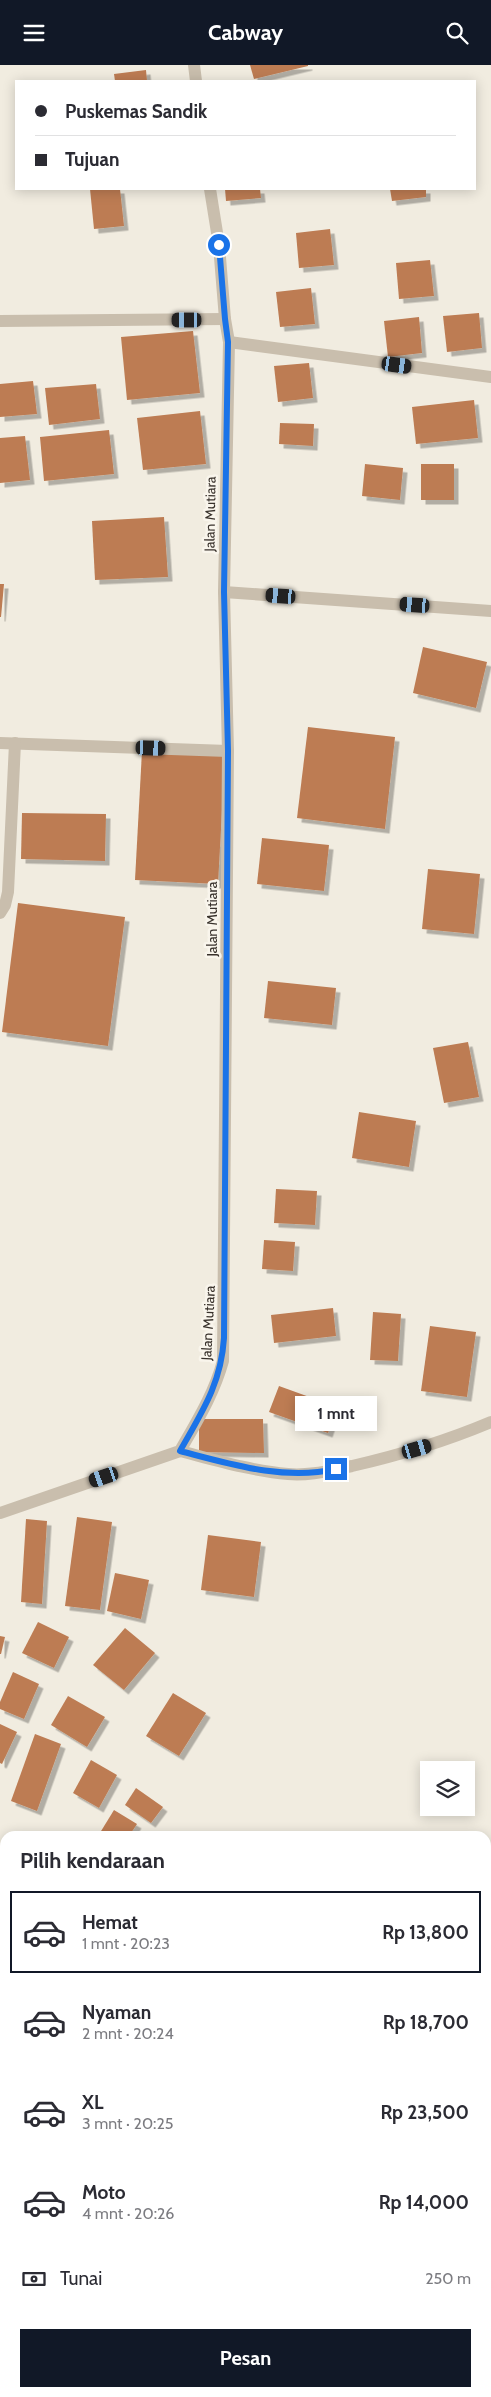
<!DOCTYPE html>
<html lang="id">
<head>
<meta charset="utf-8">
<style>
	:root { --surface:#fff; --page:#f7f7f7; --text:#2b2b33; --muted:#7c7c81; --line:#e1e1e2; --accent:#111827 }
	body { margin:0; font-family:Cabin,sans-serif; background:var(--page); color:var(--text); height:100vh; display:flex; flex-direction:column; font-size:19px; white-space:nowrap }
	* { box-sizing:border-box; margin:0 }
	p { font-size:16px; color:var(--muted) }
	.icon { flex:none; width:28px; height:28px; fill:none; stroke:currentColor; stroke-width:2; stroke-linecap:round; stroke-linejoin:round }
	.map { position:relative; flex:1; overflow:hidden }
	.side { position:absolute; left:0px; top:1766px; width:491px; height:566px; display:flex; flex-direction:column; background:var(--surface); border-radius:15px 15px 0 0; box-shadow:0 2px 12px #0003 }
	.side>* { flex:none }
	.guide { position:absolute; left:15px; top:15px; width:461px; height:110px; border-radius:0px; box-shadow:0 2px 12px #0003; display:grid; align-content:center; height:110px; padding:0 20px; background:var(--surface) }
	.tools { position:absolute; left:420px; top:1696px; display:grid; gap:10px }
	.tools a { display:grid; place-items:center; width:55px; height:55px; border-radius:0px; background:var(--surface); box-shadow:0 2px 12px #0003; font-size:25px }
	.end { position:absolute; width:22px; height:22px; margin:-11px; border:6px solid #1a73e8; background:#fff; box-shadow:0 0 0 2px #fff }
	.from { border-radius:50% }
	.bubble { position:absolute; height:35px; border-radius:0px; background:var(--surface); box-shadow:0 2px 12px #0003; font-size:16px; font-weight:700; line-height:35px; text-align:center }
	.car { position:absolute; width:15px; height:30px; margin:-15px -8px; border-radius:6px; box-shadow:0 0 4px 1px #0007; background:linear-gradient(#222 24%,#8ab4d8 0 40%,#222 0 76%,#8ab4d8 0 86%,#222 0) }
	.guide b { display:flex; align-items:center; gap:18px; height:48px; font-size:19px }
	.guide b+b { border-top:1px solid var(--line) }
	.guide i { width:12px; height:12px; background:var(--text) }
	ul { padding:0; list-style:none }
	li { display:flex; align-items:center; gap:15px; height:82px; margin:0 10px 8px; padding:0 10px; border:2px solid transparent; border-radius:0px }
	li div { flex:1 }
	li b { display:block; font-size:19px }
	li em { font-style:normal; font-weight:700 }
	li.selected { border-color:var(--accent) }
	li>.icon { width:45px; height:45px; stroke-width:1.5 }
	h2 { padding:0 20px; font-size:22px; line-height:60px }
	.pay { display:flex; align-items:center; gap:12px; height:55px; padding:0 20px; font-size:19px }
	.pay p { margin-inline-start:auto }
	.button { display:flex; gap:10px; margin-top:auto; padding:10px 20px }
	.button a { flex:1; height:58px; border-radius:0px; background:var(--accent); color:#fff; font-size:20px; font-weight:700; line-height:58px; text-align:center }
	header { display:flex; justify-content:space-between; align-items:center; height:65px; padding:0 20px; background:var(--accent); color:#fff; font-size:22px; font-weight:700 }
	.map>svg:first-child { display:block }
	.building { fill:#bd7c53; filter:url(#shadow) }
	.lines { fill:none; stroke-linecap:round; stroke-linejoin:round }
	.minor { stroke:#c9bead; stroke-width:12 }
	.route { stroke:#1a73e8; stroke-width:6 }
	.labels { text-anchor:middle; dominant-baseline:central; stroke-width:5; stroke-linejoin:round; paint-order:stroke }
	.street-label { font-size:14px; fill:#38312b; stroke:#f9f5ec }
</style>
</head>
<body>
<header><svg class="icon" aria-label="menu" viewBox="0 0 24 24"><path d="M4 6h16M4 12h16M4 18h16"/></svg>Cabway<svg class="icon" aria-label="search" viewBox="0 0 24 24"><circle cx="10" cy="10" r="6"/><path d="M15 15l6 6"/></svg></header>
<div class="map">
<svg width="491" height="2332" viewBox="0 0 491 2332">
	<defs>
		<filter id="shadow"><feDropShadow dx="4.5" dy="4.5" stdDeviation="0" flood-color="#0004"/></filter>
	</defs>
	<rect width="100%" height="100%" fill="#f1ece0"/>
	<!-- building -->
	<g class="building">
		<path d="M 250,0 L 308,0 L 308,1 L 254,14 Z"/>
		<path d="M 146,5 L 147,16 L 115,16 L 114,9 Z"/>
		<path d="M 90,124 L 120,124 L 124,161 L 94,164 Z"/>
		<path d="M 225,124 L 260,124 L 261,133 L 226,136 Z"/>
		<path d="M 390,124 L 426,124 L 426,132 L 392,136 Z"/>
		<path d="M 330,164 L 334,200 L 299,203 L 296,168 Z"/>
		<path d="M 430,195 L 434,231 L 399,234 L 396,198 Z"/>
		<path d="M 311,223 L 315,259 L 280,262 L 276,227 Z"/>
		<path d="M 479,248 L 482,283 L 447,287 L 443,251 Z"/>
		<path d="M 419,252 L 422,288 L 388,292 L 384,256 Z"/>
		<path d="M 193,266 L 200,328 L 127,335 L 121,272 Z"/>
		<path d="M 309,298 L 313,333 L 278,337 L 274,301 Z"/>
		<path d="M 33,316 L 37,349 L 0,352 L 0,319 Z"/>
		<path d="M 96,319 L 100,354 L 49,360 L 45,323 Z"/>
		<path d="M 474,335 L 478,373 L 416,379 L 412,342 Z"/>
		<path d="M 200,346 L 206,399 L 143,405 L 137,353 Z"/>
		<path d="M 280,358 L 314,359 L 313,381 L 279,379 Z"/>
		<path d="M 109,365 L 114,409 L 44,416 L 40,372 Z"/>
		<path d="M 25,371 L 30,415 L 0,418 L 0,373 Z"/>
		<path d="M 365,399 L 403,403 L 400,435 L 362,431 Z"/>
		<rect x="421" y="399" width="33" height="36"/>
		<path d="M 164,452 L 168,512 L 95,515 L 92,456 Z"/>
		<path d="M 0,519 L 4,519 L 1,552 L 0,552 Z"/>
		<path d="M 423,582 L 487,597 L 476,643 L 413,628 Z"/>
		<path d="M 308,662 L 395,672 L 385,764 L 297,753 Z"/>
		<path d="M 142,686 L 225,690 L 218,819 L 135,815 Z"/>
		<path d="M 22,748 L 106,749 L 105,796 L 21,794 Z"/>
		<path d="M 262,773 L 329,780 L 324,826 L 257,819 Z"/>
		<path d="M 428,804 L 480,809 L 474,869 L 422,864 Z"/>
		<path d="M 18,838 L 125,852 L 108,981 L 2,967 Z"/>
		<path d="M 268,916 L 336,923 L 332,960 L 264,953 Z"/>
		<path d="M 468,977 L 479,1032 L 444,1038 L 433,983 Z"/>
		<path d="M 359,1047 L 416,1056 L 409,1102 L 352,1093 Z"/>
		<path d="M 276,1124 L 317,1126 L 315,1160 L 274,1158 Z"/>
		<path d="M 264,1175 L 295,1177 L 293,1206 L 262,1204 Z"/>
		<path d="M 333,1243 L 336,1271 L 274,1278 L 271,1250 Z"/>
		<path d="M 373,1247 L 401,1249 L 398,1296 L 370,1295 Z"/>
		<path d="M 430,1261 L 476,1267 L 467,1332 L 421,1326 Z"/>
		<path d="M 279,1321 L 337,1342 L 328,1368 L 269,1347 Z"/>
		<path d="M 199,1354 L 263,1354 L 264,1388 L 199,1387 Z"/>
		<path d="M 77,1452 L 112,1457 L 100,1545 L 65,1541 Z"/>
		<path d="M 26,1454 L 47,1456 L 42,1539 L 21,1537 Z"/>
		<path d="M 208,1470 L 261,1477 L 254,1532 L 201,1525 Z"/>
		<path d="M 115,1508 L 149,1515 L 141,1554 L 107,1546 Z"/>
		<path d="M 38,1557 L 69,1572 L 54,1603 L 22,1588 Z"/>
		<path d="M 125,1563 L 155,1588 L 124,1625 L 93,1600 Z"/>
		<path d="M 0,1571 L 5,1572 L 1,1589 L 0,1589 Z"/>
		<path d="M 13,1607 L 39,1619 L 24,1654 L 0,1644 L 0,1637 Z"/>
		<path d="M 173,1628 L 206,1648 L 179,1691 L 146,1671 Z"/>
		<path d="M 68,1631 L 105,1652 L 87,1682 L 51,1660 Z"/>
		<path d="M 0,1659 L 17,1667 L 2,1699 L 0,1698 Z"/>
		<path d="M 35,1669 L 61,1679 L 37,1746 L 11,1736 Z"/>
		<path d="M 91,1695 L 117,1710 L 99,1743 L 73,1728 Z"/>
		<path d="M 136,1723 L 163,1742 L 151,1758 L 125,1740 Z"/>
		<path d="M 114,1745 L 137,1759 L 129,1771 L 98,1771 Z"/>
		<path d="M 5,1780 L 5,1816 L 0,1823 L 0,1786 Z"/>
		<path d="M 5,1831 L 5,1872 L 0,1870 L 0,1844 Z"/>
		<path d="M 491,1863 L 491,1913 L 486,1917 L 486,1867 Z"/>
		<path d="M 0,1932 L 5,1934 L 5,1980 L 0,1977 Z"/>
		<path d="M 491,2141 L 491,2181 L 486,2175 L 486,2145 Z"/>
		<path d="M 174,2328 L 203,2328 L 201,2332 L 186,2332 Z"/>
		<path d="M 249,2328 L 268,2328 L 271,2332 L 243,2332 Z"/>
	</g>
	<g class="lines">
		<!-- minor -->
		<g class="minor">
			<path d="M 194,0 L 196,16"/>
			<path d="M 0,256 L 225,254"/>
			<path d="M 229,277 L 491,312"/>
			<path d="M 224,527 L 491,546"/>
			<path d="M 0,678 L 228,686"/>
			<path d="M 0,848 L 5,840 L 8,827 L 15,678"/>
			<path d="M 180,1386 C 215,1395 252,1406 288,1409 C 310,1411 331,1405 352,1401 C 400,1390 446,1376 491,1357"/>
			<path d="M 0,1448 L 180,1386 C 197,1356 214,1329 223,1296 L 228,686 L 224,527 L 229,277 L 225,254 L 219,180 L 210,124"/>
		</g>
	</g>
	<g class="lines">
		<!-- route -->
		<path class="route" d="M 219,180 L 225,254 L 228,277 L 224,527 L 228,686 L 224,1273 C 221,1319 202,1347 180,1386 C 230,1399 284,1416 336,1404"/>
	</g>
	<g class="labels">
		<!-- street labels -->
		<g class="street-label">
			<text transform="translate(210 449) rotate(-89)">Jalan Mutiara</text>
			<text transform="translate(212 854) rotate(-90)">Jalan Mutiara</text>
			<text transform="translate(208 1258) rotate(-87)">Jalan Mutiara</text>
		</g>
	</g>
</svg>
<div class="tools">
<a><svg class="icon" aria-label="layers" viewBox="0 0 24 24"><path d="M12 4l9 5-9 5-9-5zM3 14l9 5 9-5"/></svg></a>
</div>
<i class="end from" style="left:219px;top:180px"></i>
<i class="end" style="left:336px;top:1404px"></i>
<div class="bubble" style="left:295px;top:1331px;width:82px">1 mnt</div>
<i class="car" style="left:187px;top:255px;rotate:270deg"></i>
<i class="car" style="left:397px;top:300px;rotate:98deg"></i>
<i class="car" style="left:281px;top:531px;rotate:274deg"></i>
<i class="car" style="left:415px;top:540px;rotate:274deg"></i>
<i class="car" style="left:151px;top:683px;rotate:92deg"></i>
<i class="car" style="left:417px;top:1384px;rotate:74deg"></i>
<i class="car" style="left:104px;top:1412px;rotate:251deg"></i>
<div class="guide">
<b><i class="from"></i>Puskemas Sandik</b>
<b><i></i>Tujuan</b>
</div>
<section class="side">
<h2>Pilih kendaraan</h2>
<ul>
<li class="selected"><svg class="icon" aria-label="car" viewBox="0 0 24 24"><path d="M5 17H2v-5l4-1 3-4h7l3 4 3 1v5h-3M9 17h6M6 11h13"/><circle cx="7" cy="17" r="2"/><circle cx="17" cy="17" r="2"/></svg><div><b>Hemat</b><p>1 mnt · 20:23</p></div><em>Rp 13,800</em></li>
<li><svg class="icon" aria-label="car" viewBox="0 0 24 24"><path d="M5 17H2v-5l4-1 3-4h7l3 4 3 1v5h-3M9 17h6M6 11h13"/><circle cx="7" cy="17" r="2"/><circle cx="17" cy="17" r="2"/></svg><div><b>Nyaman</b><p>2 mnt · 20:24</p></div><em>Rp 18,700</em></li>
<li><svg class="icon" aria-label="car" viewBox="0 0 24 24"><path d="M5 17H2v-5l4-1 3-4h7l3 4 3 1v5h-3M9 17h6M6 11h13"/><circle cx="7" cy="17" r="2"/><circle cx="17" cy="17" r="2"/></svg><div><b>XL</b><p>3 mnt · 20:25</p></div><em>Rp 23,500</em></li>
<li><svg class="icon" aria-label="car" viewBox="0 0 24 24"><path d="M5 17H2v-5l4-1 3-4h7l3 4 3 1v5h-3M9 17h6M6 11h13"/><circle cx="7" cy="17" r="2"/><circle cx="17" cy="17" r="2"/></svg><div><b>Moto</b><p>4 mnt · 20:26</p></div><em>Rp 14,000</em></li>
</ul>
<div class="pay"><svg class="icon" aria-label="cash" viewBox="0 0 24 24"><path d="M3 7h18v10H3z"/><circle cx="12" cy="12" r="2"/></svg>Tunai<p>250 m</p></div>
<div class="button"><a>Pesan</a></div>
</section>
</div>
</body>
</html>
